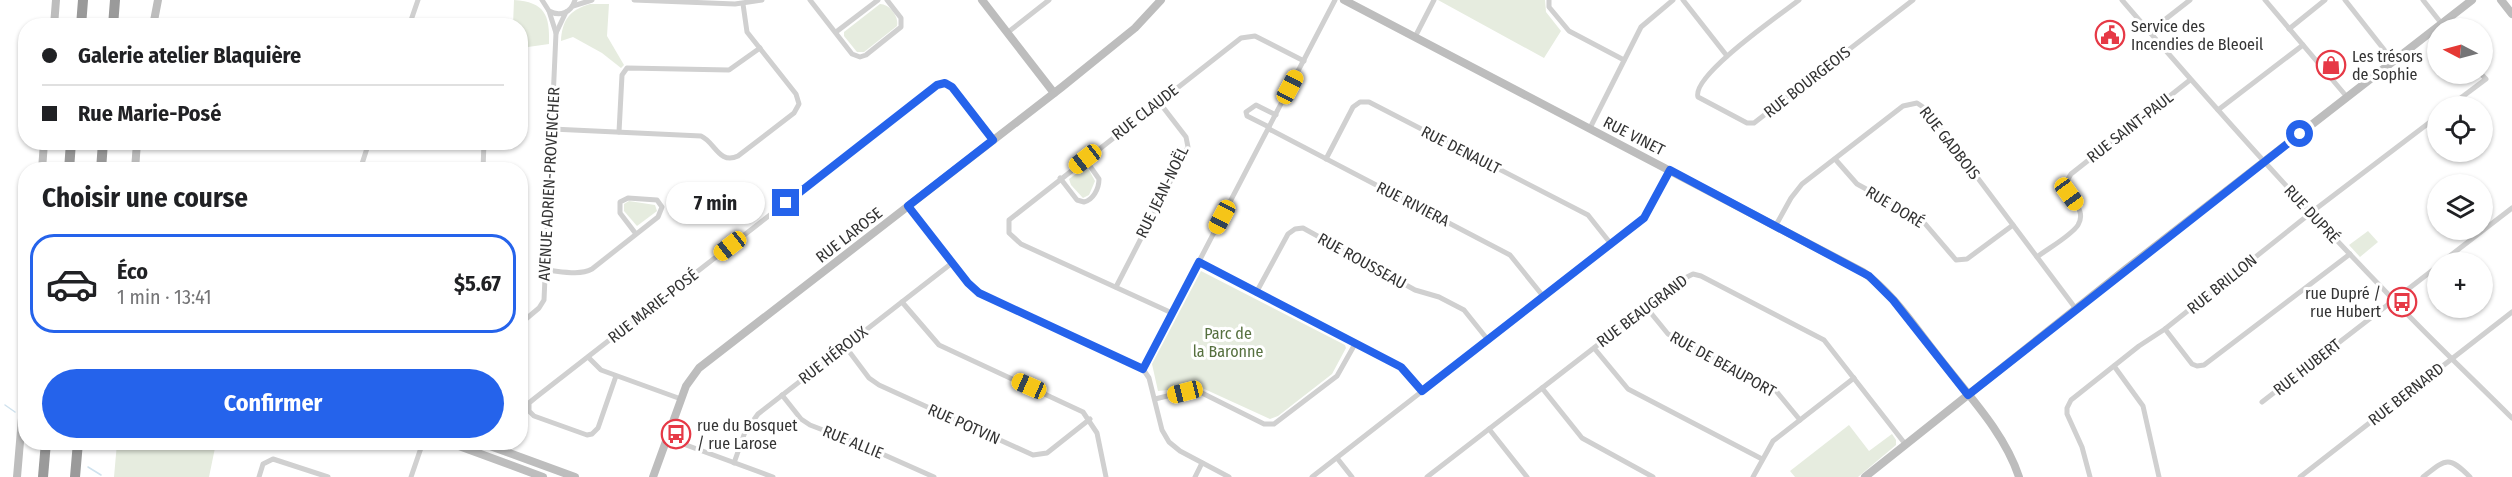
<!DOCTYPE html>
<html lang="fr">
<head>
<meta charset="utf-8">
<style>
	:root { --surface:#fff; --page:#f6f6f6; --text:#202124; --muted:#757577; --line:#e0e0e0; --accent:#2563eb }
	body { margin:0; font-family:"Fira Sans Condensed",sans-serif; background:var(--page); color:var(--text); height:100vh; display:flex; flex-direction:column; font-size:22px; white-space:nowrap }
	* { box-sizing:border-box; margin:0 }
	p { font-size:20px; color:var(--muted) }
	.icon { flex:none; width:33px; height:33px; fill:none; stroke:currentColor; stroke-width:2; stroke-linecap:round; stroke-linejoin:round }
	.map { position:relative; flex:1; overflow:hidden }
	.panel { position:absolute; left:18px; top:162px; width:510px; height:288px; display:flex; flex-direction:column; background:var(--surface); border-radius:24px; box-shadow:0 2px 4px #0004 }
	.panel>* { flex:none }
	.hud { position:absolute; left:18px; top:18px; width:510px; height:132px; border-radius:24px; box-shadow:0 2px 4px #0004; display:grid; align-content:center; height:132px; padding:0 24px; background:var(--surface) }
	.needle { width:39px; rotate:276deg }
	.fabs { position:absolute; left:2427px; top:18px; display:grid; gap:12px }
	.fabs a { display:grid; place-items:center; width:66px; height:66px; border-radius:50%; background:var(--surface); box-shadow:0 2px 4px #0004; font-size:30px }
	.end { position:absolute; width:27px; height:27px; margin:-14px; border:8px solid #2563eb; background:#fff; box-shadow:0 0 0 3px #fff }
	.from { border-radius:50% }
	.bubble { position:absolute; height:42px; border-radius:21px; background:var(--surface); box-shadow:0 2px 4px #0004; font-size:20px; font-weight:700; line-height:42px; text-align:center }
	.car { position:absolute; width:18px; height:36px; margin:-18px -9px; border-radius:8px; box-shadow:0 0 4px 2px #0007; background:linear-gradient(#f5c518 24%,#345 0 40%,#f5c518 0 76%,#345 0 86%,#f5c518 0) }
	.hud b { display:flex; align-items:center; gap:21px; height:57px; font-size:22px }
	.hud b+b { border-top:2px solid var(--line) }
	.hud i { width:15px; height:15px; background:var(--text) }
	ul { padding:0; list-style:none }
	li { display:flex; align-items:center; gap:18px; height:99px; margin:0 12px 9px; padding:0 12px; border:3px solid var(--line); border-radius:24px }
	li div { flex:1 }
	li b { display:block; font-size:22px }
	li em { font-style:normal; font-weight:700 }
	li.current { border-color:var(--accent) }
	li>.icon { width:54px; height:54px; stroke-width:1.5 }
	h2 { padding:0 24px; font-size:27px; line-height:72px }
	.action { display:flex; gap:12px; margin-top:auto; padding:12px 24px }
	.action a { flex:1; height:69px; border-radius:36px; background:var(--accent); color:#fff; font-size:24px; font-weight:700; line-height:69px; text-align:center }
	.map>svg:first-child { display:block }
	.green { fill:#e6ecdf }
	.lines { fill:none; stroke-linecap:round; stroke-linejoin:round }
	.stream { stroke:#cfe2ee; stroke-width:1.5 }
	.street { stroke:#d0d0d0; stroke-width:5 }
	.secondary { stroke:#bdbdbd; stroke-width:8 }
	.highway { stroke:#9a9a9a; stroke-width:10 }
	.route { stroke:#2563eb; stroke-width:8 }
	.labels { text-anchor:middle; dominant-baseline:central; stroke-width:6; stroke-linejoin:round; paint-order:stroke }
	.poi-label { font-size:16px; fill:#333; stroke:#fff; text-anchor:start }
	.street-label { font-size:16px; fill:#333; stroke:#fff }
	.park-label { font-size:16px; fill:#56703f; stroke:#fff }
</style>
</head>
<body>
<div class="map">
<svg width="2512" height="477" viewBox="0 0 2512 477">
	<rect width="100%" height="100%" fill="#fff"/>
	<!-- green -->
	<g class="green">
		<path d="M 514,0 C 545,2 550,15 549,44 L 521,48 L 520,26 L 513,25 Z"/>
		<path d="M 1438,0 L 1545,0 L 1546,12 L 1561,31 L 1544,58 Z"/>
		<path d="M 590,4 L 609,4 L 607,36 L 624,65 L 621,68 L 602,53 L 573,37 L 561,41 C 562,21 569,10 590,4 Z"/>
		<path d="M 880,4 C 889,4 899,16 897,26 L 864,52 L 857,52 L 844,36 L 844,32 Z"/>
		<path d="M 1084,168 L 1089,170 L 1095,181 L 1089,195 L 1083,198 L 1071,185 L 1069,179 Z"/>
		<path d="M 629,201 L 655,205 L 657,211 L 637,226 L 624,211 L 624,204 Z"/>
		<path d="M 2368,231 L 2378,242 L 2360,257 L 2349,245 Z"/>
		<path d="M 1201,271 L 1345,345 L 1346,348 L 1332,374 L 1278,416 L 1270,419 L 1200,387 L 1158,391 L 1152,364 Z"/>
		<path d="M 1849,425 L 1869,451 L 1892,434 L 1896,440 L 1896,445 L 1858,477 L 1795,477 L 1790,471 Z"/>
		<path d="M 117,443 L 117,442 L 216,443 L 209,477 L 114,477 Z"/>
	</g>
	<g class="lines">
		<!-- stream -->
		<g class="stream">
			<path d="M 5,405 L 15,412"/>
			<path d="M 88,467 L 101,475"/>
		</g>
		<!-- street -->
		<g class="street">
			<path d="M 542,0 L 549,11 C 560,17 571,13 575,0"/>
			<path d="M 634,0 L 735,4 L 762,0"/>
			<path d="M 810,0 L 852,54 L 860,57 L 866,55 L 901,27 L 901,18 L 887,0"/>
			<path d="M 1549,0 L 1549,7 L 1569,31 L 1624,60"/>
			<path d="M 1683,0 L 1727,56"/>
			<path d="M 1799,0 C 1781,14 1691,76 1698,97 L 1747,123 L 1754,123 L 1913,0"/>
			<path d="M 2122,0 C 2208,100 2295,198 2387,293 C 2427,336 2470,376 2512,418"/>
			<path d="M 2265,0 L 2347,97"/>
			<path d="M 2345,0 L 2393,61"/>
			<path d="M 2423,0 L 2445,28"/>
			<path d="M 573,6 L 592,0"/>
			<path d="M 549,11 L 556,33"/>
			<path d="M 409,26 L 418,0"/>
			<path d="M 2289,29 L 2325,0"/>
			<path d="M 836,32 L 878,0"/>
			<path d="M 2149,32 L 2190,0"/>
			<path d="M 1007,33 L 1049,0"/>
			<path d="M 1415,37 L 1434,0"/>
			<path d="M 2450,106 L 2486,79 L 2481,74"/>
			<path d="M 2218,110 L 2303,45"/>
			<path d="M 1269,127 L 1247,116 L 1246,112 L 1256,105 L 1276,115"/>
			<path d="M 1590,128 L 1641,27 L 1673,0"/>
			<path d="M 552,129 L 701,136 C 715,142 719,165 738,156 L 794,113 L 799,104 L 796,94 L 747,32 L 743,4"/>
			<path d="M 1269,129 L 1510,255 L 1543,296"/>
			<path d="M 619,132 L 622,75 L 627,68 L 729,70 L 760,48"/>
			<path d="M 1326,159 L 1353,107 L 1360,102 L 1369,102 L 1588,215 L 1611,244"/>
			<path d="M 1835,159 L 1857,184 L 1921,219 L 1956,260 L 1967,259 L 2013,225"/>
			<path d="M 360,170 L 369,142"/>
			<path d="M 483,170 L 484,142"/>
			<path d="M 1060,178 L 1077,200 L 1084,202 C 1093,200 1099,189 1099,179 L 1085,159"/>
			<path d="M 908,206 L 967,283 L 979,293 L 1143,369 L 1149,378 L 1162,430 L 1169,442 L 1180,451 L 1229,477"/>
			<path d="M 1776,225 L 1791,198 L 1802,184 L 1903,106 L 1917,103 L 1926,109 L 2076,309"/>
			<path d="M 2037,257 C 2047,249 2071,236 2078,225 C 2090,205 2056,194 2071,174 L 2190,80"/>
			<path d="M 2442,262 L 2512,208"/>
			<path d="M 1199,263 L 1401,367 L 1422,391"/>
			<path d="M 545,270 C 560,271 579,276 592,269 L 658,217 L 662,207 L 657,200 L 628,198 L 620,202 L 620,213 L 636,234"/>
			<path d="M 1116,287 L 1188,147 L 1186,137 L 1159,102"/>
			<path d="M 1256,293 L 1288,234 L 1295,229 L 1303,228 L 1415,290 L 1439,297 L 1464,310 L 1488,340"/>
			<path d="M 902,302 L 939,345 L 1083,412 L 1097,433 L 1106,477"/>
			<path d="M 1646,307 L 1668,334 L 1776,391 L 1800,420"/>
			<path d="M 1172,313 L 1021,244 L 1009,233 L 1009,220 L 1241,38 L 1255,36 L 1304,61"/>
			<path d="M 520,324 L 539,308 L 544,300 L 556,33 L 566,12"/>
			<path d="M 2165,329 L 2192,364 L 2197,366 L 2204,365 L 2350,254"/>
			<path d="M 845,346 L 869,378 L 879,385 L 1033,455 L 1047,453 L 1090,419"/>
			<path d="M 1594,348 L 1628,389 L 1762,459"/>
			<path d="M 588,357 L 601,370 L 681,399"/>
			<path d="M 2114,366 L 2143,406 L 2159,477"/>
			<path d="M 1143,369 L 1335,0"/>
			<path d="M 616,376 L 598,428 L 592,434 L 587,435 L 534,416 L 529,411 L 529,403 L 535,398 L 938,84 L 945,83 L 950,86 L 993,140"/>
			<path d="M 1542,388 L 1582,438 L 1653,477"/>
			<path d="M 782,395 L 801,419 L 810,425 L 862,445 L 934,477"/>
			<path d="M 1155,399 L 1188,391 L 1198,391 L 1264,424 L 1274,424 L 1337,376 L 1355,344"/>
			<path d="M 2262,402 L 2438,266"/>
			<path d="M 1489,429 L 1527,477"/>
			<path d="M 667,438 L 773,477"/>
			<path d="M 1337,458 L 1352,477"/>
			<path d="M 734,463 L 745,432 L 758,414 L 952,263"/>
			<path d="M 259,477 L 263,464 L 273,459 L 328,477"/>
			<path d="M 411,477 L 423,442"/>
			<path d="M 1195,477 L 1202,463"/>
			<path d="M 1312,477 L 1642,220 L 1649,211 L 1670,170"/>
			<path d="M 1427,477 L 1683,279 L 1693,274 L 1701,276 L 1824,340 L 1906,445"/>
			<path d="M 1753,477 L 1773,441 L 1854,378"/>
			<path d="M 2090,477 L 2082,447 L 2067,414 L 2067,408 L 2071,400 L 2139,346 L 2165,329 L 2317,208 L 2438,116"/>
			<path d="M 2300,477 L 2512,312"/>
			<path d="M 2423,477 C 2446,459 2448,455 2470,477"/>
		</g>
		<!-- secondary -->
		<g class="secondary">
			<path d="M 982,0 L 1054,93"/>
			<path d="M 1344,0 L 1863,272 C 1893,293 1914,326 1937,355 C 1966,393 2004,431 2019,477"/>
			<path d="M 2501,0 L 2512,14"/>
			<path d="M 54,26 L 56,0"/>
			<path d="M 153,26 L 158,0"/>
			<path d="M 42,170 L 44,142"/>
			<path d="M 135,170 L 137,142"/>
			<path d="M 448,442 L 543,477"/>
			<path d="M 479,442 L 575,477"/>
			<path d="M 17,477 L 26,371"/>
			<path d="M 653,477 L 686,386 L 699,368 L 1062,87 L 1135,28 L 1161,0"/>
			<path d="M 1865,477 L 2126,269 L 2472,0"/>
		</g>
		<!-- highway -->
		<g class="highway">
			<path d="M 81,26 L 83,0"/>
			<path d="M 113,26 L 115,0"/>
			<path d="M 69,170 L 71,142"/>
			<path d="M 101,170 L 103,142"/>
			<path d="M 43,477 L 46,442"/>
			<path d="M 75,477 L 78,442"/>
		</g>
	</g>
	<g class="lines">
		<!-- route -->
		<path class="route" d="M 786,203 L 937,85 L 945,83 L 952,87 L 993,140 L 908,206 L 968,283 L 979,293 L 1143,369 L 1199,262 L 1401,367 L 1422,391 L 1644,218 L 1670,170 L 1869,276 L 1893,300 L 1968,395 L 2300,134"/>
	</g>
	<!-- icons -->
	<defs>
		<g id="civic-ring" transform="scale(1.5)"><circle r="9.5" fill="#fff" stroke="#e63946" stroke-width="1.5"/><path d="M-.6-6.5H3V-4.5H.6V-3L4-1V1h2V6H-6V1h2V-1L-.6-3ZM-1.2 2.5V6h2.4V2.5Z" fill="#e63946"/></g>
		<g id="shop-ring" transform="scale(1.5)"><circle r="9.5" fill="#fff" stroke="#e63946" stroke-width="1.5"/><path d="M-5-2.5h2.3a2.7 3.5 0 0 1 5.4 0H5L5.5 6h-11ZM-1.5-2.5h3a1.5 2.3 0 0 0-3 0Z" fill="#e63946"/></g>
		<g id="bus-ring" transform="scale(1.5)"><circle r="9.5" fill="#fff" stroke="#e63946" stroke-width="1.5"/><path d="M-5-6H5V4H4V6H2V4H-2V6H-4V4H-5ZM-3.5-4V0h7V-4ZM-3.5 1.2v1.5H-2V1.2ZM2 1.2v1.5H3.5V1.2Z" fill="#e63946"/></g>
	</defs>
	<g fill-rule="evenodd">
		<use href="#civic-ring" x="2110" y="35"/>
		<use href="#shop-ring" x="2331" y="65"/>
		<use href="#bus-ring" x="2402" y="302"/>
		<use href="#bus-ring" x="676" y="434"/>
	</g>
	<g class="labels">
		<!-- poi labels -->
		<g class="poi-label">
			<text x="2131" y="26">Service des<tspan x="2131" dy="18">Incendies de Bleoeil</tspan></text>
			<text x="2352" y="56">Les trésors<tspan x="2352" dy="18">de Sophie</tspan></text>
			<text x="2381" y="293" text-anchor="end">rue Dupré /<tspan x="2381" dy="18">rue Hubert</tspan></text>
			<text x="697" y="425">rue du Bosquet<tspan x="697" dy="18">/ rue Larose</tspan></text>
		</g>
		<!-- street labels -->
		<g class="street-label">
			<text transform="translate(1807 82) rotate(-38)">RUE BOURGEOIS</text>
			<text transform="translate(1145 112) rotate(-38)">RUE CLAUDE</text>
			<text transform="translate(2130 127) rotate(-38)">RUE SAINT-PAUL</text>
			<text transform="translate(1634 136) rotate(27)">RUE VINET</text>
			<text transform="translate(1950 143) rotate(52)">RUE GADBOIS</text>
			<text transform="translate(1461 150) rotate(27)">RUE DENAULT</text>
			<text transform="translate(549 184) rotate(-87)">AVENUE ADRIEN-PROVENCHER</text>
			<text transform="translate(1162 192) rotate(-64)">RUE JEAN-NOËL</text>
			<text transform="translate(1413 204) rotate(27)">RUE RIVIERA</text>
			<text transform="translate(1895 207) rotate(31)">RUE DORÉ</text>
			<text transform="translate(2312 214) rotate(47)">RUE DUPRÉ</text>
			<text transform="translate(849 235) rotate(-38)">RUE LAROSE</text>
			<text transform="translate(1362 261) rotate(29)">RUE ROUSSEAU</text>
			<text transform="translate(2222 284) rotate(-39)">RUE BRILLON</text>
			<text transform="translate(653 306) rotate(-38)">RUE MARIE-POSÉ</text>
			<text transform="translate(1642 311) rotate(-37)">RUE BEAUGRAND</text>
			<text transform="translate(833 355) rotate(-38)">RUE HÉROUX</text>
			<text transform="translate(1723 364) rotate(29)">RUE DE BEAUPORT</text>
			<text transform="translate(2307 367) rotate(-38)">RUE HUBERT</text>
			<text transform="translate(2406 394) rotate(-38)">RUE BERNARD</text>
			<text transform="translate(964 424) rotate(24)">RUE POTVIN</text>
			<text transform="translate(853 442) rotate(22)">RUE ALLIE</text>
		</g>
		<!-- park labels -->
		<g class="park-label">
			<text x="1228" y="333">Parc de<tspan x="1228" dy="18">la Baronne</tspan></text>
		</g>
	</g>
</svg>
<div class="fabs">
<a><svg class="needle" viewBox="-14 -14 28 28"><path d="M0-13l5 13h-10z" fill="#e53935"/><path d="M0 13l5-13h-10z" fill="#757577"/></svg></a>
<a><svg class="icon" aria-label="locate" viewBox="0 0 24 24"><circle cx="12" cy="12" r="6"/><path d="M12 2v4M12 18v4M2 12h4M18 12h4"/></svg></a>
<a><svg class="icon" aria-label="layers" viewBox="0 0 24 24"><path d="M12 4l9 5-9 5-9-5zM3 14l9 5 9-5"/></svg></a>
<a>+</a>
</div>
<i class="end from" style="left:2300px;top:134px"></i>
<i class="end" style="left:786px;top:203px"></i>
<div class="bubble" style="left:666px;top:182px;width:99px">7 min</div>
<i class="car" style="left:1290px;top:87px;rotate:28deg"></i>
<i class="car" style="left:1085px;top:159px;rotate:232deg"></i>
<i class="car" style="left:2069px;top:194px;rotate:144deg"></i>
<i class="car" style="left:1222px;top:217px;rotate:208deg"></i>
<i class="car" style="left:730px;top:246px;rotate:232deg"></i>
<i class="car" style="left:1029px;top:386px;rotate:294deg"></i>
<i class="car" style="left:1185px;top:392px;rotate:256deg"></i>
<div class="hud">
<b><i class="from"></i>Galerie atelier Blaquière</b>
<b><i></i>Rue Marie-Posé</b>
</div>
<section class="panel">
<h2>Choisir une course</h2>
<ul>
<li class="current"><svg class="icon" aria-label="car" viewBox="0 0 24 24"><path d="M5 17H2v-5l4-1 3-4h7l3 4 3 1v5h-3M9 17h6M6 11h13"/><circle cx="7" cy="17" r="2"/><circle cx="17" cy="17" r="2"/></svg><div><b>Éco</b><p>1 min · 13:41</p></div><em>$5.67</em></li>
</ul>
<div class="action"><a>Confirmer</a></div>
</section>
</div>
</body>
</html>
